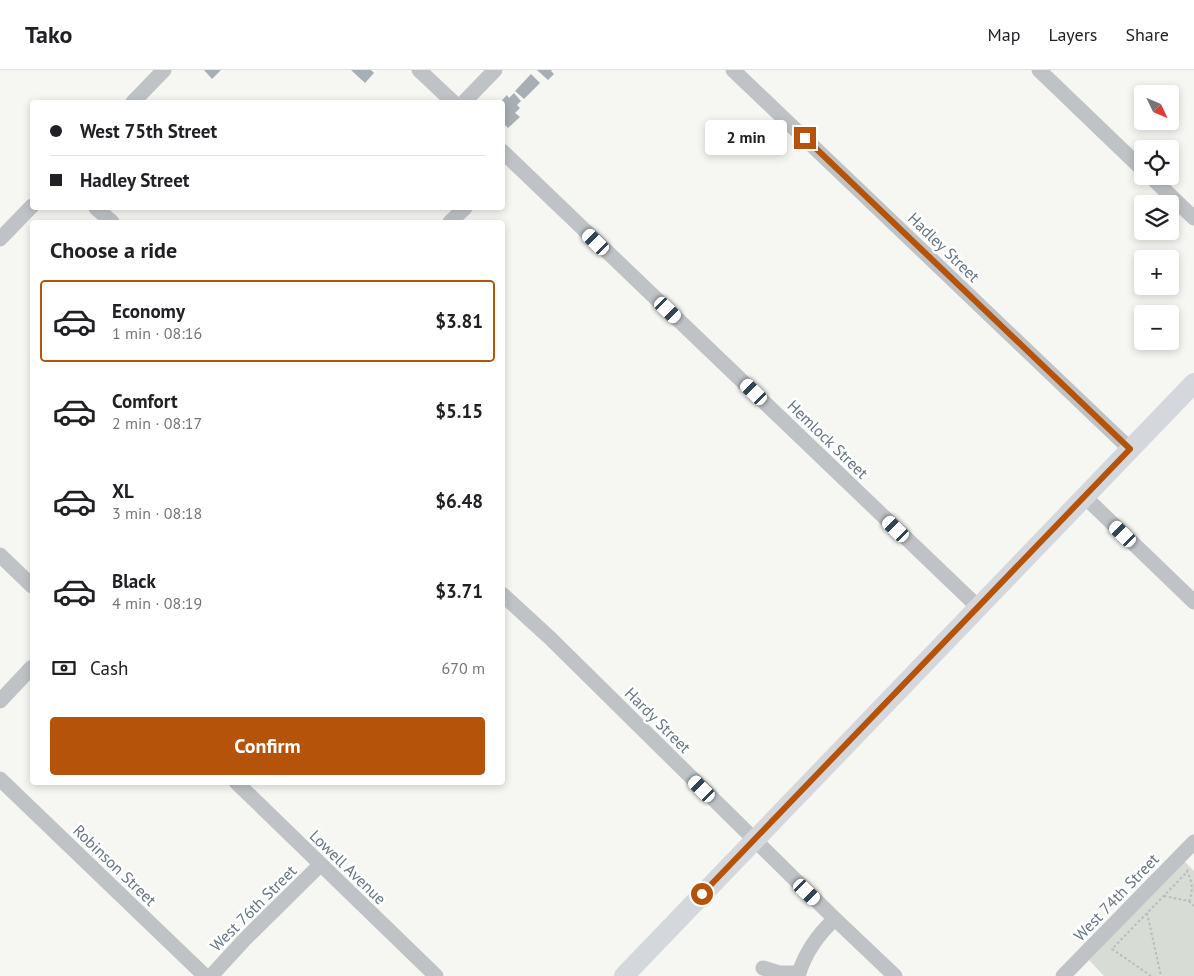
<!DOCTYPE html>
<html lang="en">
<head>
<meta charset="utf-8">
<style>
	:root { --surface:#fff; --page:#f2f2f2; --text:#202124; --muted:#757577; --line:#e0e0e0; --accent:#b45309 }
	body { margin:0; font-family:"PT Sans",sans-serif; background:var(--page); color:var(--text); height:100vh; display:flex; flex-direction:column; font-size:19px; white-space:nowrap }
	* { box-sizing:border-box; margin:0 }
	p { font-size:16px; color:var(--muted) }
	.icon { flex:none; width:28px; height:28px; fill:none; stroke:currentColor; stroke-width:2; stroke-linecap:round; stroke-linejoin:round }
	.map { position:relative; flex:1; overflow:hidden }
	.side { position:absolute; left:30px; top:150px; width:475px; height:565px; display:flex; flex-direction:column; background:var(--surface); border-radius:5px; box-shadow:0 2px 8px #0003 }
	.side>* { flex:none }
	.banner { position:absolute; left:30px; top:30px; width:475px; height:110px; border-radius:5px; box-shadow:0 2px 8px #0003; display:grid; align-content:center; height:110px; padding:0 20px; background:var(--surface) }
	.needle { width:32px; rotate:134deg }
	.controls { position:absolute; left:1134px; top:15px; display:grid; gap:10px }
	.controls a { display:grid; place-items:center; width:45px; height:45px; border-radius:5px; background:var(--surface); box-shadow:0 2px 8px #0003; font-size:25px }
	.end { position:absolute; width:22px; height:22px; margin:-11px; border:6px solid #b45309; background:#fff; box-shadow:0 0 0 2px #fff }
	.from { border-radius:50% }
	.bubble { position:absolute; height:35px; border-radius:5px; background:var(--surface); box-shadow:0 2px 8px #0003; font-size:16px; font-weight:700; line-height:35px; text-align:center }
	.car { position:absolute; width:15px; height:30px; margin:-15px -8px; border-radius:6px; box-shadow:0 0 4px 1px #0007; background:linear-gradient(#fff 24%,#345 0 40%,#fff 0 76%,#345 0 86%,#fff 0) }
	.banner b { display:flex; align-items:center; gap:18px; height:48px; font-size:19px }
	.banner b+b { border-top:1px solid var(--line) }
	.banner i { width:12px; height:12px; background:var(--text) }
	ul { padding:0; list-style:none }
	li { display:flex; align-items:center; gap:15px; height:82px; margin:0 10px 8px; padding:0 10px; border:2px solid transparent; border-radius:5px }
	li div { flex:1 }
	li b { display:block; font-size:19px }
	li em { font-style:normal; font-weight:700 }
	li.current { border-color:var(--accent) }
	li>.icon { width:45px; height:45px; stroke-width:1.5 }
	h2 { padding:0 20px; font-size:22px; line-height:60px }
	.pay { display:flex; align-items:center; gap:12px; height:55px; padding:0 20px; font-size:19px }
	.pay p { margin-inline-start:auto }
	.primary-button { display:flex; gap:10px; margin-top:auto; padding:10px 20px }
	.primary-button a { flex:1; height:58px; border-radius:5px; background:var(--accent); color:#fff; font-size:20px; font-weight:700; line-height:58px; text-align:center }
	header { display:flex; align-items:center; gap:30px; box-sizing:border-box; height:70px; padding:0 25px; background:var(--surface); border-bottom:1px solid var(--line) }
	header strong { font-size:24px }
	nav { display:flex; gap:28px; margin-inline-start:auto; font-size:18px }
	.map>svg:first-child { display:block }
	.green { fill:#d7dcd4 }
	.building { fill:#a8afb4 }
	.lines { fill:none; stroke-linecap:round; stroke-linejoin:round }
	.path { stroke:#b9bcbe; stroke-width:2; stroke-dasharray:2.5 2.5; stroke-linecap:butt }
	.minor { stroke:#bfc3c6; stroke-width:15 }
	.major { stroke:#d4d8dc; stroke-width:20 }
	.route { stroke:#b45309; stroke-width:6 }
	.labels { text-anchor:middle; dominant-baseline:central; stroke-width:5; stroke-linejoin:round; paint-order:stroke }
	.street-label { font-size:16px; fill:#667582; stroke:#fff }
</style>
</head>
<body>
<header>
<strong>Tako</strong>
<nav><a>Map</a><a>Layers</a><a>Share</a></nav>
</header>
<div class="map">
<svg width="1194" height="906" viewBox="0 0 1194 906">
	<rect width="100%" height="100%" fill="#f6f6f3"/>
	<!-- green -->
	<path class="green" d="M 1184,791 L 1194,801 L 1194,906 L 1104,906 L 1089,890 Z"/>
	<!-- building -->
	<g class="building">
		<path d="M 204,0 L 221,0 L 212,9 Z"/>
		<path d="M 351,0 L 371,0 L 374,3 L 365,13 Z"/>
		<path d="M 537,0 L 552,0 L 551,1 L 554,4 L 548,10 Z"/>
		<path d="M 531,4 L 540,13 L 524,29 L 515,21 Z"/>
		<path d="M 514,23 L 521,31 L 517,35 L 520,38 L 515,43 L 520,47 L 508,58 L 502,52 L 502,32 L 500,32 L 507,25 L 509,28 Z"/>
	</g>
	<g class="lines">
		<!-- path -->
		<g class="path">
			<path d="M 1164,826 L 1189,831 C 1193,821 1193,812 1187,802"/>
			<path d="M 1189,831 L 1194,836"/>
			<path d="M 1147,843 L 1161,906"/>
			<path d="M 1151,906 L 1112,879 L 1187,802 L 1188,798"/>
		</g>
		<!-- minor -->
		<g class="minor">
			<path d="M 419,0 L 453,32"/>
			<path d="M 733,0 L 1130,379"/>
			<path d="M 1039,0 L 1142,99"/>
			<path d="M 133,32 L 164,0"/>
			<path d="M 464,32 L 495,0"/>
			<path d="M 502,81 L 978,537"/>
			<path d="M 1150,106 L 1194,148"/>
			<path d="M 96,138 L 112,152"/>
			<path d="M 450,152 L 465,138"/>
			<path d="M 0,169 L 32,136"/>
			<path d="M 1085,427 L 1194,532"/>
			<path d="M 0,485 L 32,516"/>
			<path d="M 502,524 L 550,568 L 835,849 L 895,906"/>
			<path d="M 0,631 L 32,597"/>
			<path d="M 0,709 L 205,906"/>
			<path d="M 236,712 L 436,906"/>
			<path d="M 763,898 L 779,903 L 799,903"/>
			<path d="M 211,906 L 246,868 L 320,795"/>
			<path d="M 798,906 C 805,883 817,865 835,849"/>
			<path d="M 1063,906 L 1194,772"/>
		</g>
		<!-- major -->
		<path class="major" d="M 624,906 L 1194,313"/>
	</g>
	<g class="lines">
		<!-- route -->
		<path class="route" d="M 702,824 L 1130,379 L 805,68"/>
	</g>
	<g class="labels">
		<!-- street labels -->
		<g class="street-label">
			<text transform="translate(944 177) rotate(44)">Hadley Street</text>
			<text transform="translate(828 369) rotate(44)">Hemlock Street</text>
			<text transform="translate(658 650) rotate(45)">Hardy Street</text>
			<text transform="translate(115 795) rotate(44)">Robinson Street</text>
			<text transform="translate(348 797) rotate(44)">Lowell Avenue</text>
			<text transform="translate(1116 827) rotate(-46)">West 74th Street</text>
			<text transform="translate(253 838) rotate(-45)">West 76th Street</text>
		</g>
	</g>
</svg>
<div class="controls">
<a><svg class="needle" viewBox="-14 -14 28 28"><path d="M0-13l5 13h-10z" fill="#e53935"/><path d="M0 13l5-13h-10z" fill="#757577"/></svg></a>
<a><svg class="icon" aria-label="locate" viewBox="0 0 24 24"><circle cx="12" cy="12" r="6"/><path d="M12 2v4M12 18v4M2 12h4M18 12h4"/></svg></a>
<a><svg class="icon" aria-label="layers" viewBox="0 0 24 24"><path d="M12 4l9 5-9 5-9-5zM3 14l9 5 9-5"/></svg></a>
<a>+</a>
<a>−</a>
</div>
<i class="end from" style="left:702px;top:824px"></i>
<i class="end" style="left:805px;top:68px"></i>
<div class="bubble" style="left:705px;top:50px;width:82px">2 min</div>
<i class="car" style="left:596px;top:172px;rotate:314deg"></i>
<i class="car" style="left:668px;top:240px;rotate:134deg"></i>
<i class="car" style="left:754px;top:322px;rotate:314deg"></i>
<i class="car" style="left:896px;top:459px;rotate:314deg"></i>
<i class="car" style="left:1123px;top:464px;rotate:314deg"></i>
<i class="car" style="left:702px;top:719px;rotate:315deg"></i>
<i class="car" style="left:807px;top:822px;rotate:134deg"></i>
<div class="banner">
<b><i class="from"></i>West 75th Street</b>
<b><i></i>Hadley Street</b>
</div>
<section class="side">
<h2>Choose a ride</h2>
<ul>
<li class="current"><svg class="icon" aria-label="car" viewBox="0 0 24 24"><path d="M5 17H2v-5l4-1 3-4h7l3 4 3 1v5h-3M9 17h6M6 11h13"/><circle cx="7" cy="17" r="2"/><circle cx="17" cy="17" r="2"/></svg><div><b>Economy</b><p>1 min · 08:16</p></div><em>$3.81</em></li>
<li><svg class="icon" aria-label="car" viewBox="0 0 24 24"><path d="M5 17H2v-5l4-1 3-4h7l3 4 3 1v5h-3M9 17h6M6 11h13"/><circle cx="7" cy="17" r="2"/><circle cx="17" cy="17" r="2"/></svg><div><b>Comfort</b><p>2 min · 08:17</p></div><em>$5.15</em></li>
<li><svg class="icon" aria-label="car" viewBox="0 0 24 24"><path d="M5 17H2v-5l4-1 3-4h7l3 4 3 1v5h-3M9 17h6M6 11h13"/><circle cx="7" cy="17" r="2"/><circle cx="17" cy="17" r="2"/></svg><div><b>XL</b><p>3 min · 08:18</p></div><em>$6.48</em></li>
<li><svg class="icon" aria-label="car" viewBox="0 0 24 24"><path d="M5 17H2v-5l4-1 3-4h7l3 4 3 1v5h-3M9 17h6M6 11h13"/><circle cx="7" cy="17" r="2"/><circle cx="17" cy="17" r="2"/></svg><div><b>Black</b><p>4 min · 08:19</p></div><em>$3.71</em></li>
</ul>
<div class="pay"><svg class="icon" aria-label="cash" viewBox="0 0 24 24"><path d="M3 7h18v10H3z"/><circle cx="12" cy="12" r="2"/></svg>Cash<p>670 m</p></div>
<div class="primary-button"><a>Confirm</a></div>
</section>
</div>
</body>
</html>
